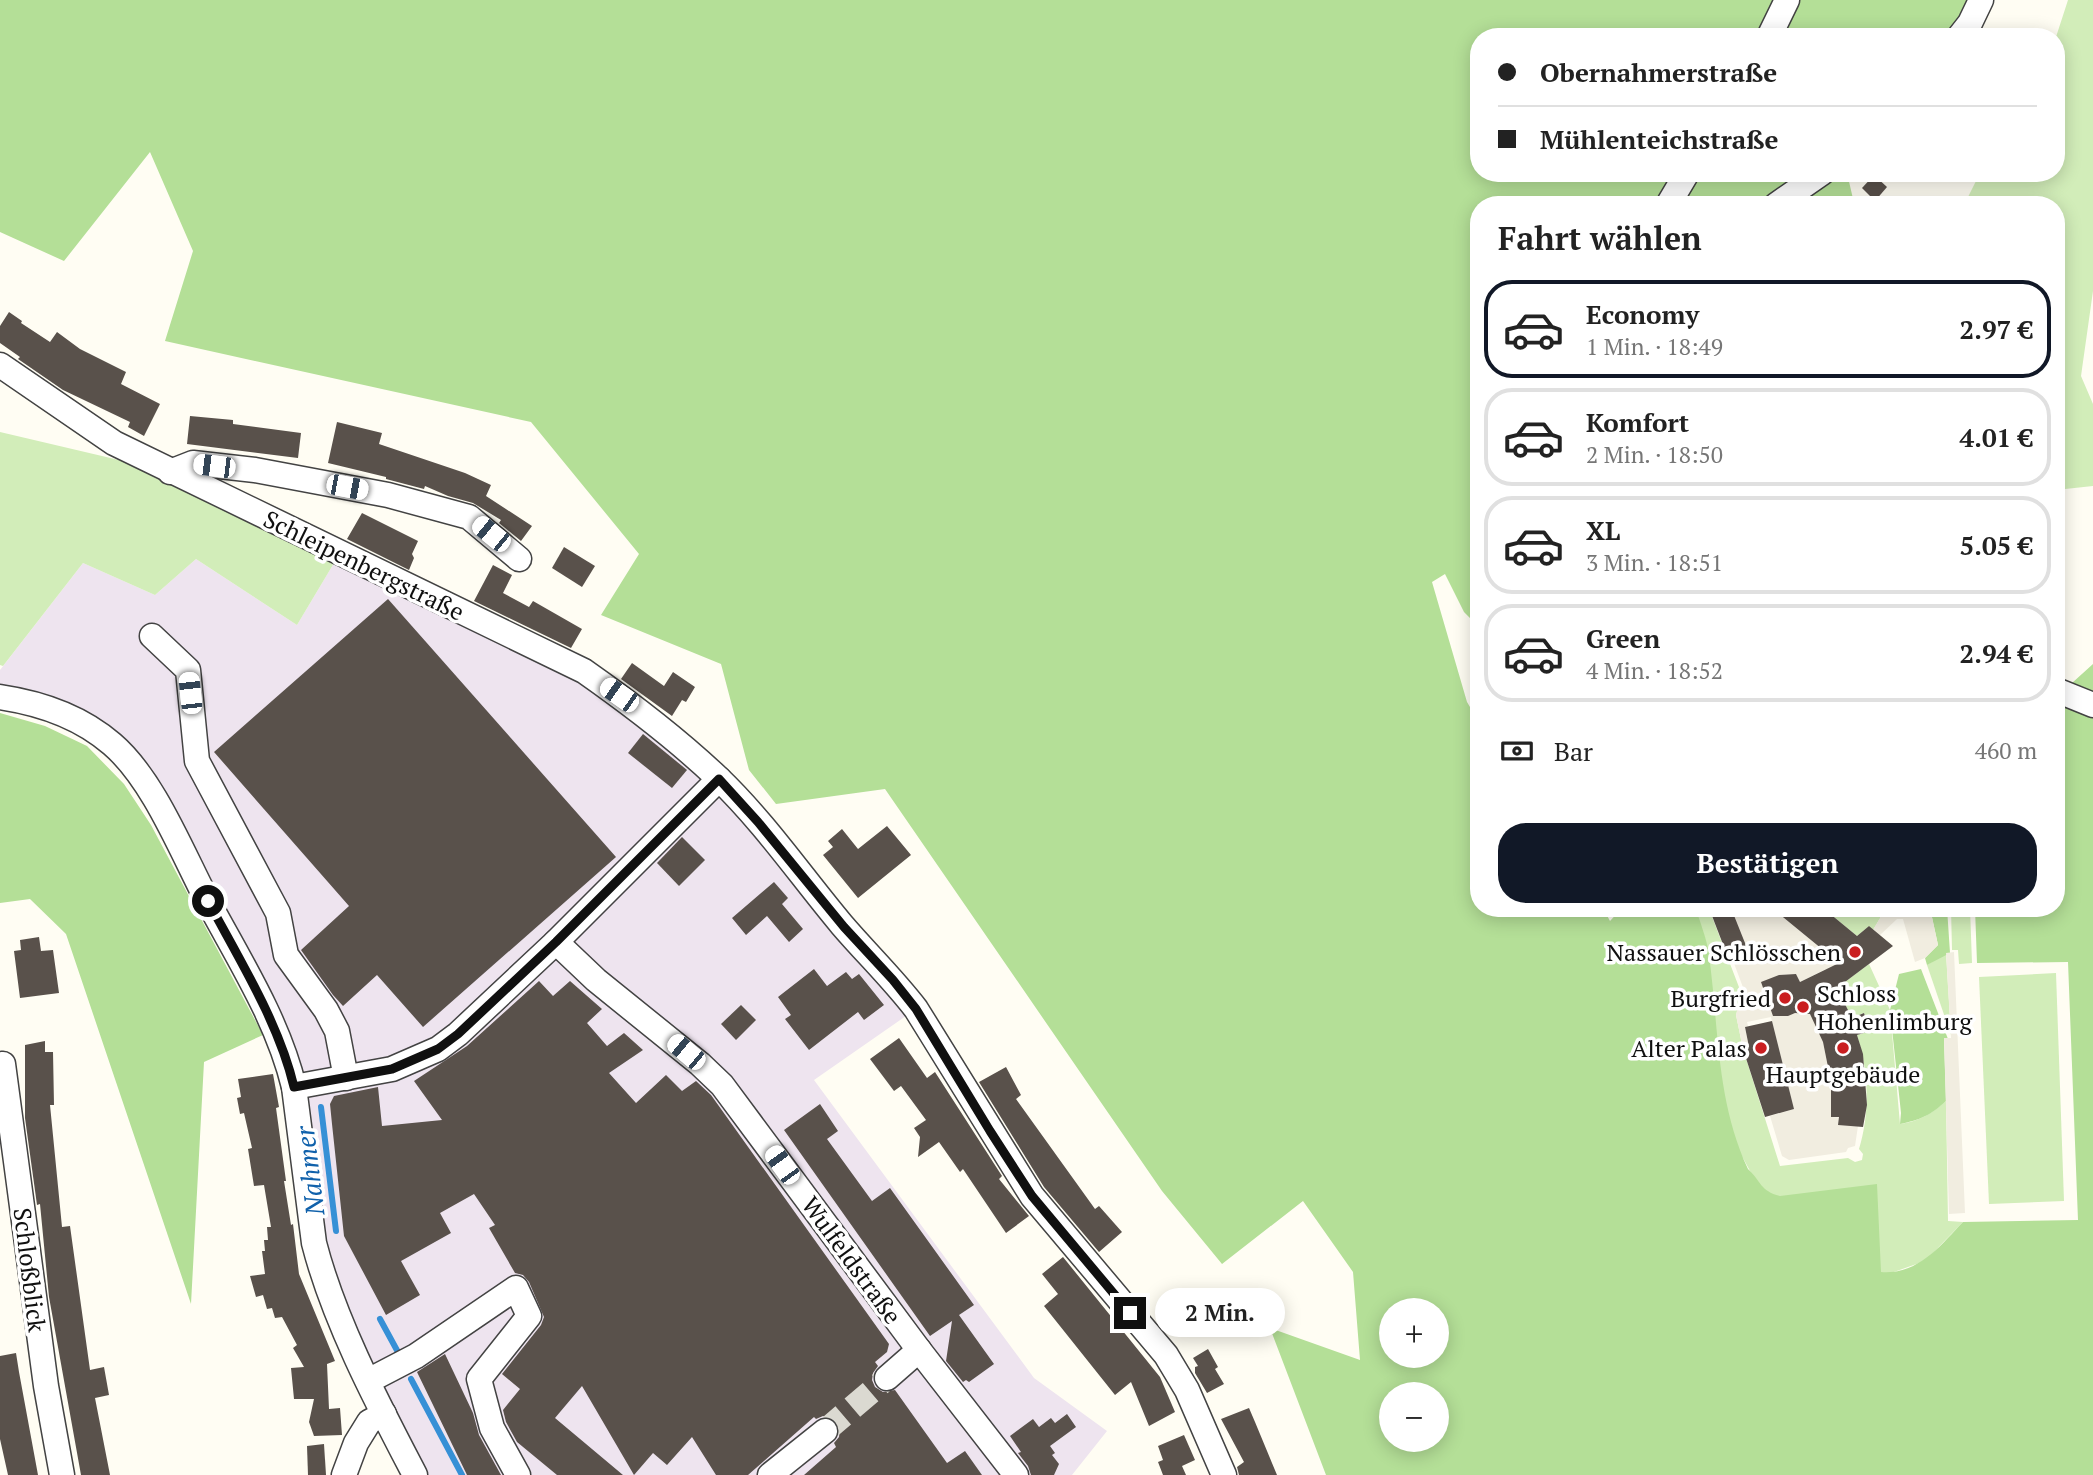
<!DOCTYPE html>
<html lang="de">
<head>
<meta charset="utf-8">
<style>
	:root { --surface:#fff; --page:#f6f6f6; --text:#222; --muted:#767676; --line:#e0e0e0; --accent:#111827 }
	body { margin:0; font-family:"PT Serif",serif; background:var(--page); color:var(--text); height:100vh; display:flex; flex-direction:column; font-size:26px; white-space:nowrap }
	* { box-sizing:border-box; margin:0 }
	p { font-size:23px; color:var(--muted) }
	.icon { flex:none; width:38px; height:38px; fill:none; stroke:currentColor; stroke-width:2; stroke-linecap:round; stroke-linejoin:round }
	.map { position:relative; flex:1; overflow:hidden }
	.details { position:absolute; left:1470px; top:196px; width:595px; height:721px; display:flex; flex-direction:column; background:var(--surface); border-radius:28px; box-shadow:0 4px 18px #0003 }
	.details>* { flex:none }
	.banner { position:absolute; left:1470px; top:28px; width:595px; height:154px; border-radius:28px; box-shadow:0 4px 18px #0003; display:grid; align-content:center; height:154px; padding:0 28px; background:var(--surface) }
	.buttons { position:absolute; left:1379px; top:1298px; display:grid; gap:14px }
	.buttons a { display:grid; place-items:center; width:70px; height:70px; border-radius:50%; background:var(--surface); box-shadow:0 4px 18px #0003; font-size:35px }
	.end { position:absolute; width:32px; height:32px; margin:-16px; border:9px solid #101010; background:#fff; box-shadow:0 0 0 4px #fff }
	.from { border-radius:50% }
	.bubble { position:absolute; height:49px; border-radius:24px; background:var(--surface); box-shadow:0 4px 18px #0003; font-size:23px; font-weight:800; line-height:49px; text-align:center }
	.car { position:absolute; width:21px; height:42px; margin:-21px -10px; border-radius:9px; box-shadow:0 0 5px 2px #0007; background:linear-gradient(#fff 24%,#345 0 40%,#fff 0 76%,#345 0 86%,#fff 0) }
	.banner b { display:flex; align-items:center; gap:24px; height:66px; font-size:26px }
	.banner b+b { border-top:2px solid var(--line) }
	.banner i { width:18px; height:18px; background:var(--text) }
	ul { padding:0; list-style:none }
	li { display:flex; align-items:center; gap:21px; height:98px; margin:0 14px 10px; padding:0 14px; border:4px solid var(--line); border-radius:28px }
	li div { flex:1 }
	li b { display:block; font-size:26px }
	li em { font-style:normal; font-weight:800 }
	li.current { border-color:var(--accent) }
	li>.icon { width:63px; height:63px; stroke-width:1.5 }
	h2 { padding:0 28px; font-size:32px; line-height:84px }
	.pay { display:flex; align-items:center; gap:18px; height:77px; padding:0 28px; font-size:26px }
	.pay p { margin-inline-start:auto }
	.cta { display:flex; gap:14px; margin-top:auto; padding:14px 28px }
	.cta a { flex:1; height:80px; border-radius:28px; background:var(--accent); color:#fff; font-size:28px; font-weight:800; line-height:80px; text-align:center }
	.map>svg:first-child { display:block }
	.industrial { fill:#eee4ef }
	.green { fill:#d2edb9 }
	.forest { fill:#b4df97; fill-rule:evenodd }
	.plaza { fill:#f1ede0 }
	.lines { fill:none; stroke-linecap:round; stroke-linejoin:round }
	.stream { stroke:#3690d6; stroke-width:6 }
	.building { fill:#59514b }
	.minor-tunnel { stroke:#dbd9d1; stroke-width:24; stroke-dasharray:24 12; stroke-linecap:butt }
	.minor-casing { stroke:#434343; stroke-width:27 }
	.minor { stroke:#fff; stroke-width:24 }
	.route { stroke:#101010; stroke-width:9 }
	.poi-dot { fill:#ca1e20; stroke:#fff; stroke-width:2.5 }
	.labels { text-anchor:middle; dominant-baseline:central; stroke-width:7; stroke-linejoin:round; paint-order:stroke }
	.street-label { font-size:24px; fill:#101010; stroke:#fff }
	.poi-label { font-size:24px; fill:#101010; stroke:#fff; text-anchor:end }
	.water-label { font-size:26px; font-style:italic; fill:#1061ab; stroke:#fff }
</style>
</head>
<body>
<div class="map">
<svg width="2093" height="1475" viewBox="0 0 2093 1475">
	<rect width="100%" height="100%" fill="#fffdf3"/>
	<!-- industrial -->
	<path class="industrial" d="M 340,553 L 474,617 L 680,744 L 916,1009 L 814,1080 L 1034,1378 L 1107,1431 L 1072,1475 L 415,1475 L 326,1284 L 288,1061 L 111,743 L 0,697 L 0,670 L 83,563 L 155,595 L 196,559 L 297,625 Z"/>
	<!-- green -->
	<g class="green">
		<path d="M 2068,0 L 2093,0 L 2093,291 L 2081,376 L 2093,404 L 2093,486 L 2056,490 L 2056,205 L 1964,205 L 1980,173 L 2056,173 L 2056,37 Z"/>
		<path d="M 0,432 L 170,472 L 340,553 L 297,625 L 196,559 L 155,595 L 83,563 L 3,666 L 0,665 Z"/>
		<path d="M 1823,908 L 1886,908 L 1873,930 L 1869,926 L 1857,936 Z"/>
		<path d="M 1951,908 L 1970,908 L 1972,963 L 1959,964 L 1958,950 L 1952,950 Z"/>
		<path d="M 1709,909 L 1742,995 L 1736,1015 L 1743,1049 L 1780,1166 L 1848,1158 L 1855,1162 L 1862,1160 L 1863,1154 L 1859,1149 C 1870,1113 1869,1072 1857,1035 L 1870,1030 L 1864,1013 L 1852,1018 L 1837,988 L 1869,964 L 1890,1010 L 1900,1124 C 1920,1121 1931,1114 1946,1101 L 1948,1221 L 1963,1222 L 1925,1261 L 1891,1273 L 1870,1290 L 1756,1182 L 1737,1147 L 1729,1122 L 1722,1084 L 1698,915 Z"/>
		<path d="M 1946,953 L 1951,1035 L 1927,965 Z"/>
		<path d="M 2056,973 L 2064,1201 L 1989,1204 L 1979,977 Z"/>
	</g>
	<!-- forest -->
	<g class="forest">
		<path d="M 0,0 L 1981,0 L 1959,37 L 1479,37 L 1479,173 L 1847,173 L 1854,203 L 1858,205 L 1479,205 L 1479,627 L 1464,612 L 1445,574 L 1432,582 L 1467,702 L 1479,722 L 1479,908 L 1603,908 L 1610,921 L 1622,908 L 1696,908 C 1700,923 1707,939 1709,955 C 1719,1029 1716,1100 1748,1169 C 1761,1181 1760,1191 1780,1196 L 1877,1184 L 1881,1272 C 1918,1275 1940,1246 1963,1222 L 2078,1220 L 2068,962 L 1977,963 L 1975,908 L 2056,908 L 2056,681 L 2072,683 L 2093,664 L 2093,1475 L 1326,1475 L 1270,1328 L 1360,1360 L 1353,1272 L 1303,1201 L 1222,1264 L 1162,1191 L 885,789 L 776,804 L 749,770 L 721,664 L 601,615 L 639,554 L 531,422 L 165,341 L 193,251 L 150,152 L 64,261 L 0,232 ZM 1391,1311 L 1437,1311 L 1437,1356 L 1391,1356 ZM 1391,1395 L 1437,1395 L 1437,1440 L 1391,1440 Z"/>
		<path d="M 0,713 L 45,726 L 87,746 L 124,784 L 151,825 L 263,1035 L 204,1062 L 191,1304 L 66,934 L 30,899 L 0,903 Z"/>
		<path d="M 1930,908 L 1947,908 L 1950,953 L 1927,965 L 1925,958 L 1938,945 Z"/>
		<path d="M 1921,969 L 1948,1039 L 1944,1039 L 1946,1101 C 1931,1115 1920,1120 1900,1124 L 1901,1113 L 1890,1010 L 1899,974 Z"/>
	</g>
	<!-- plaza -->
	<g class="plaza">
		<path d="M 1716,908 L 1772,908 L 1852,974 L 1826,969 L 1800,982 L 1796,974 L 1779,975 L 1768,1001 L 1772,1011 L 1781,1016 L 1795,1013 L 1810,1013 L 1823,1042 L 1831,1082 L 1831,1117 L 1849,1118 L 1858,1126 L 1855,1146 L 1848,1148 L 1846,1152 L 1789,1160 L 1782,1156 L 1770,1116 L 1794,1109 L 1771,1017 L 1747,1022 L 1748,1026 L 1745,1027 L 1749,1047 L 1743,1049 L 1736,1015 L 1741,992 L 1744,990 L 1714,910 Z"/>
		<path d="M 1886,908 L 1930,908 L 1938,945 L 1925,958 L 1915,962 L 1903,919 L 1897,919 L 1880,935 L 1873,930 Z"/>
		<path d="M 1954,952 L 1965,1213 L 1949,1214 L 1944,1038 L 1951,1038 L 1946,953 Z"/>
	</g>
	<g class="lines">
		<!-- stream -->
		<g class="stream">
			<path d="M 321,1107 L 336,1231"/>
			<path d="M 380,1319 L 399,1354"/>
			<path d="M 411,1379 L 462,1475"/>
		</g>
	</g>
	<!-- building -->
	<g class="building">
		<path d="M 1874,175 L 1887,187 L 1875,201 L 1862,188 Z"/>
		<path d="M 9,312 L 22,321 L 21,323 L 50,342 L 57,332 L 80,349 L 126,372 L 121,384 L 160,404 L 144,436 L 128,427 L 130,422 L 63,390 L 18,359 L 20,357 L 0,343 L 0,326 Z"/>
		<path d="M 190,416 L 233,420 L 233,424 L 301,433 L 298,458 L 187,444 Z"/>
		<path d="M 337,422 L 382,433 L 379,444 L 465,473 L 491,485 L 486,496 L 532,526 L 521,541 L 499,523 L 501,520 L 473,503 L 448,496 L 425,486 L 424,489 L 386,479 L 386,477 L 328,463 Z"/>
		<path d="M 362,513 L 418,541 L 412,554 L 414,558 L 409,570 L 347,539 Z"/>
		<path d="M 564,547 L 595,566 L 582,587 L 552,568 Z"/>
		<path d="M 493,565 L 512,575 L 503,593 L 529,607 L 533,601 L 582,629 L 571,648 L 474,601 Z"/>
		<path d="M 388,599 L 616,857 L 423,1027 L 377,975 L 343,1006 L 333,995 L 301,950 L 349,906 L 214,752 Z"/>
		<path d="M 632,663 L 664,686 L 673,672 L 695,687 L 686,702 L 682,700 L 672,716 L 621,679 Z"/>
		<path d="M 643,734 L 687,770 L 672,788 L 628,753 Z"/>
		<path d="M 887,826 L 911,855 L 858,898 L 823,855 L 833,847 L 828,841 L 842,829 L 858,849 Z"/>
		<path d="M 682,837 L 705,860 L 679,886 L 657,863 Z"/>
		<path d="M 774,882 L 788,898 L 782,904 L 803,929 L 789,942 L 767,916 L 746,935 L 732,918 Z"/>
		<path d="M 1709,908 L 1731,908 L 1749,953 L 1729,960 Z"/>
		<path d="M 1772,908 L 1823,908 L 1857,936 L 1869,926 L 1893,946 L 1837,988 L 1852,1018 L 1864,1013 L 1870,1031 L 1857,1035 L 1863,1054 L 1867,1105 L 1863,1127 L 1838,1125 L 1839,1117 L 1831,1117 L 1831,1082 L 1823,1042 L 1810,1014 L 1795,1013 L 1788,1016 L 1773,1016 L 1761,982 L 1779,975 L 1796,974 L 1800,982 L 1839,963 Z"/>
		<path d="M 39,937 L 41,951 L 53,950 L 59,993 L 20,998 L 14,951 L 21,950 L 20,940 Z"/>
		<path d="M 814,969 L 827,986 L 846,972 L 852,979 L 859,974 L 884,1005 L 864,1020 L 858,1012 L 809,1050 L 785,1019 L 791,1015 L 778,997 Z"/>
		<path d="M 539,981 L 553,996 L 570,981 L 602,1009 L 587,1023 L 607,1046 L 624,1033 L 643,1050 L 609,1073 L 636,1103 L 666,1075 L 682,1091 L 696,1081 L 711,1095 L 889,1344 L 887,1352 L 875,1362 L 878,1366 L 873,1373 L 872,1380 L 875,1387 L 883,1392 L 895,1390 L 947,1463 L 965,1451 L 982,1475 L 804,1475 L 836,1447 L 834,1443 L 839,1437 L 840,1428 L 836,1421 L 823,1416 L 816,1419 L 814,1417 L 748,1475 L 716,1475 L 692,1437 L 667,1465 L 653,1453 L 634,1475 L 582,1386 L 555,1418 L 623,1475 L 557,1475 L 517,1442 L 506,1422 L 503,1410 L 520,1389 L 502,1374 L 541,1325 L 544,1317 L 529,1282 L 523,1275 L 515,1273 L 489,1228 L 495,1225 L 474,1194 L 440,1213 L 451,1233 L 401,1261 L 420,1295 L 386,1315 L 344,1236 L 332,1124 L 330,1104 L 334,1096 L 378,1087 L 382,1126 L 442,1120 L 414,1081 L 467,1046 Z"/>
		<path d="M 741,1005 L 756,1020 L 736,1040 L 721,1024 Z"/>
		<path d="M 1772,1021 L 1794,1109 L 1765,1117 L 1743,1049 L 1749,1047 L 1745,1027 Z"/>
		<path d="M 899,1038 L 927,1078 L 935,1072 L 1002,1176 L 999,1179 L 1029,1216 L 1006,1233 L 963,1169 L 960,1172 L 939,1142 L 918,1157 L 920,1137 L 914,1128 L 926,1120 L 901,1086 L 894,1091 L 870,1059 Z"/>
		<path d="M 45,1041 L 45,1052 L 53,1052 L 54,1105 L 50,1105 L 62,1227 L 70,1226 L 90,1370 L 104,1367 L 109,1395 L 95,1398 L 110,1475 L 81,1475 L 49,1297 L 40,1204 L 37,1205 L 25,1118 L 25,1045 Z"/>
		<path d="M 1006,1067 L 1021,1095 L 1016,1099 L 1095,1209 L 1099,1206 L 1122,1232 L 1099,1252 L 1044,1187 L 979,1082 Z"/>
		<path d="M 273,1074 L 279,1107 L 276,1108 L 286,1181 L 284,1181 L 291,1225 L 293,1224 L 299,1274 L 335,1361 L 327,1364 L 329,1409 L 340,1408 L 342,1435 L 314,1436 L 309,1422 L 314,1399 L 294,1399 L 291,1368 L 304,1367 L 293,1348 L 297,1345 L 282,1317 L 275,1318 L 272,1308 L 267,1309 L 263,1295 L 256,1297 L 250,1276 L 265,1274 L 262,1251 L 265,1251 L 264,1240 L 268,1240 L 267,1227 L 271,1227 L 264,1185 L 254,1186 L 248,1149 L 252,1148 L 244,1113 L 240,1114 L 237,1098 L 241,1097 L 238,1079 Z"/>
		<path d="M 820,1104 L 838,1131 L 827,1139 L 872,1201 L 890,1188 L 974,1305 L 959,1315 L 994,1364 L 969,1382 L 966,1380 L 963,1382 L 946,1361 L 952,1321 L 930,1336 L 784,1130 Z"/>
		<path d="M 1063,1257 L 1160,1377 L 1175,1412 L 1149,1426 L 1131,1382 L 1115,1395 L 1044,1306 L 1058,1294 L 1042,1274 Z"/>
		<path d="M 1208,1349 L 1218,1367 L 1215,1369 L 1224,1384 L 1207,1393 L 1195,1373 L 1195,1367 L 1198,1366 L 1193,1358 Z"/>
		<path d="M 16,1353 L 19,1372 L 38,1475 L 8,1475 L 0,1439 L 0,1356 Z"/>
		<path d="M 445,1354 L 473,1413 L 479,1435 L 501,1475 L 467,1475 L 417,1372 Z"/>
		<path d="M 1249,1408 L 1255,1422 L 1277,1475 L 1239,1475 L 1237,1467 L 1244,1462 L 1221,1419 Z"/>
		<path d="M 1067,1414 L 1076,1427 L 1050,1446 L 1055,1453 L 1052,1455 L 1059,1464 L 1054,1475 L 1031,1475 L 1028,1466 L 1018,1453 L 1021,1452 L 1010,1436 L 1033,1419 L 1039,1427 L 1051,1418 L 1055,1423 Z"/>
		<path d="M 1184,1435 L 1195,1460 L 1182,1466 L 1186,1475 L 1163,1475 L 1158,1462 L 1163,1460 L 1158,1446 Z"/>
		<path d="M 324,1444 L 326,1475 L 308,1475 L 307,1446 Z"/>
	</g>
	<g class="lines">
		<!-- minor-tunnel -->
		<path class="minor-tunnel" d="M 825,1431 L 887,1378"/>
		<!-- minor casing -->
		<g class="minor-casing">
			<g id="minor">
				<path d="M 1769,37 L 1787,0"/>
				<path d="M 1959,37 L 1970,23 L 1981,0"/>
				<path d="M 1668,205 L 1687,173"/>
				<path d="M 1776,205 L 1822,173"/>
				<path d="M 0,365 L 114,443 L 584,671 C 631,704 677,739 718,778 C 764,822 801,876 842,925 C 866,953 893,979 916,1009 L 1032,1196 L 1166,1355 L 1187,1390 L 1224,1475"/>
				<path d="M 170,472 L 193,463 L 255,470 L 388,495 L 469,517 L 519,559"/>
				<path d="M 152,636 L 188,670 L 197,761 L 278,913 L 286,955 L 326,1010 L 337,1031 L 346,1078"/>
				<path d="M 2056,690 L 2093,705"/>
				<path d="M 0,697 C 40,703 81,717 112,744 C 153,779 181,850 206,898 C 238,958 278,1020 294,1087 L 314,1243 C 334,1321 378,1404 415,1475"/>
				<path d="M 556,942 L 596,980 L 700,1064 L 722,1085 L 919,1350 L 1016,1475"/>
				<path d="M 3,1064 L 46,1386 L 62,1475"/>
				<path d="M 294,1087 L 392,1069 L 438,1049 L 458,1034 L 556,942 L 719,779"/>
				<path d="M 887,1378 L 919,1350"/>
				<path d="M 368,1381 L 416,1356 L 516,1288 L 529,1316 L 479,1379 L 492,1428 L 518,1475"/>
				<path d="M 344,1475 L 356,1443 L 369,1422 L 384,1414"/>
				<path d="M 770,1475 L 825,1431"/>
			</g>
		</g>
		<!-- minor -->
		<use href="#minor" class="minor"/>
	</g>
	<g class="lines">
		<!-- route -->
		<path class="route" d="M 208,901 C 239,959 279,1023 294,1087 L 392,1069 L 438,1049 L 458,1034 L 556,942 L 719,779 L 758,822 L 844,927 L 893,980 L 916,1009 L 990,1131 L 1032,1196 L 1130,1313"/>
	</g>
	<!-- markers -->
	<g class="poi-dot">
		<circle cx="1855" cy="952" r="7"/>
		<circle cx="1785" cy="998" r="7"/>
		<circle cx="1803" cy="1007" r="7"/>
		<circle cx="1761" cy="1048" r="7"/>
		<circle cx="1843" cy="1048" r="7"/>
	</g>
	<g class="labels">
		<!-- street labels -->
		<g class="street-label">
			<text transform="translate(364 565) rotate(26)">Schleipenbergstraße</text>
			<text transform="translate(852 1260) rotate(54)">Wulfeldstraße</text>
			<text transform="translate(30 1270) rotate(83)">Schloßblick</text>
		</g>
		<!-- poi labels -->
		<g class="poi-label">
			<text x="1841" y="952">Nassauer Schlösschen</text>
			<text x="1817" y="993" text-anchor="start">Schloss<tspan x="1817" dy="28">Hohenlimburg</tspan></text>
			<text x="1771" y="998">Burgfried</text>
			<text x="1747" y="1048">Alter Palas</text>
			<text x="1843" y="1074" text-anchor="middle">Hauptgebäude</text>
		</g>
		<!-- water labels -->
		<g class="water-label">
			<text transform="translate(309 1171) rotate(-97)">Nahmer</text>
		</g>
	</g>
</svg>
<div class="buttons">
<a>+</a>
<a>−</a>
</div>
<i class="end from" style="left:208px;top:901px"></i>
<i class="end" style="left:1130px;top:1313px"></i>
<div class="bubble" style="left:1155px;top:1288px;width:130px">2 Min.</div>
<i class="car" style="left:214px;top:466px;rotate:277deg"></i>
<i class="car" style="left:347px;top:487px;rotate:101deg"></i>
<i class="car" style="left:491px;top:534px;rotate:309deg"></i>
<i class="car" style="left:190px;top:693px;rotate:354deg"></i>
<i class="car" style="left:619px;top:695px;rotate:305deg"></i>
<i class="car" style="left:686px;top:1052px;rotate:310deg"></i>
<i class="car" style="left:782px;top:1165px;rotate:324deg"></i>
<div class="banner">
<b><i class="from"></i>Obernahmerstraße</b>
<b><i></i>Mühlenteichstraße</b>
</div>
<section class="details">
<h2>Fahrt wählen</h2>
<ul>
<li class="current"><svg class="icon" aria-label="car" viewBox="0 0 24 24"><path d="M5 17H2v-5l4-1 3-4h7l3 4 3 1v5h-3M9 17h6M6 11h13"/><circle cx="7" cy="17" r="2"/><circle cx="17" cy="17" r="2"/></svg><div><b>Economy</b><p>1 Min. · 18:49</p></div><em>2.97 €</em></li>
<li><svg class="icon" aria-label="car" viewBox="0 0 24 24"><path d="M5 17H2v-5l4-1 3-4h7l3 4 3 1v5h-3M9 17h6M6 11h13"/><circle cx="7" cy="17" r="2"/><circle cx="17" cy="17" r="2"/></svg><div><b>Komfort</b><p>2 Min. · 18:50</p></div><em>4.01 €</em></li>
<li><svg class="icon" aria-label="car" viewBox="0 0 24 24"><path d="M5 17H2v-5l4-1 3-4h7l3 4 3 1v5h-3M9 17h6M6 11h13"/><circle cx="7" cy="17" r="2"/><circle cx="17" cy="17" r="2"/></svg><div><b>XL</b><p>3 Min. · 18:51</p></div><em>5.05 €</em></li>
<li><svg class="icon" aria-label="car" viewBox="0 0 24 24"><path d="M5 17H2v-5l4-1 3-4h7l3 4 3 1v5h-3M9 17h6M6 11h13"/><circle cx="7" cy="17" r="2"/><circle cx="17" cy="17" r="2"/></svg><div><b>Green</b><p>4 Min. · 18:52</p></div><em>2.94 €</em></li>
</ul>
<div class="pay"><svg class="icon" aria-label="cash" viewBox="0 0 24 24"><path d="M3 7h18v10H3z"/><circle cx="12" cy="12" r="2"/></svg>Bar<p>460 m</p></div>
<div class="cta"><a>Bestätigen</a></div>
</section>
</div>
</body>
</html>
